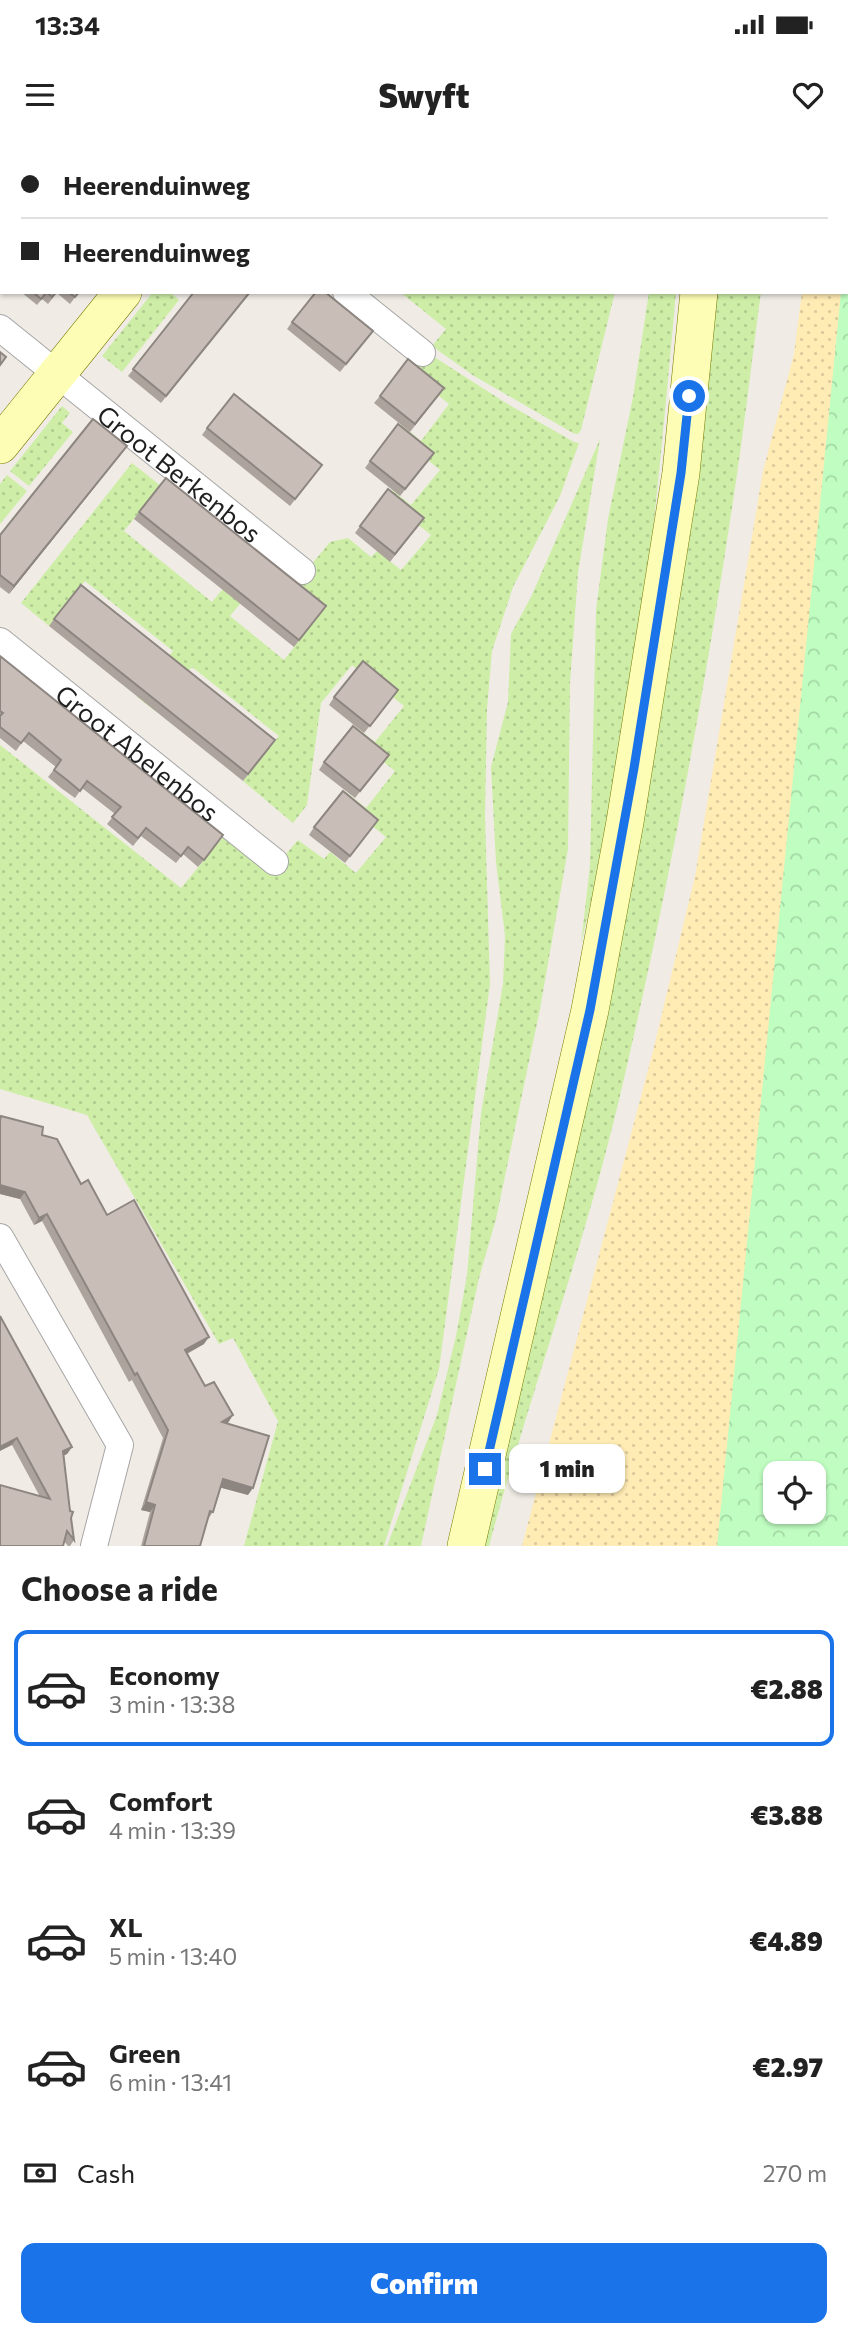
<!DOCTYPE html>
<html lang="en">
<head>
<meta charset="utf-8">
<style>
	:root { --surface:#fff; --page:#f6f6f6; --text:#222; --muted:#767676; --line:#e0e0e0; --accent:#1a73e8 }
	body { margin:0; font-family:Commissioner,sans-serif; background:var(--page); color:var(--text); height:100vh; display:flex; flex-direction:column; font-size:26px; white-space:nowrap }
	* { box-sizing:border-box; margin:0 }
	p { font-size:23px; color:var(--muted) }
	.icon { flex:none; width:38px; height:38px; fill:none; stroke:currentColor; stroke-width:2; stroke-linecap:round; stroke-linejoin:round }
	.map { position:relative; height:1406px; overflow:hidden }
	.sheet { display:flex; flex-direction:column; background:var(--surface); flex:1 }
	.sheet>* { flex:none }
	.top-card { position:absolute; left:0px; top:0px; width:849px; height:154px; box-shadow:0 2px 5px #0004; display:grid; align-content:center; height:154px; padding:0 21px; background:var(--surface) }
	.controls { position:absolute; left:763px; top:1321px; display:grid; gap:14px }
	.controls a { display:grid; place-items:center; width:63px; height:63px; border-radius:14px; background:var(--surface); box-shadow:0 2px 5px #0004; font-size:35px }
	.end { position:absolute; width:32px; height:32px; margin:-16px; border:9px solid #1a73e8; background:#fff; box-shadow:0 0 0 4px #fff }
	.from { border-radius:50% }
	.bubble { position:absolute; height:49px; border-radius:14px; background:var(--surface); box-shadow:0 2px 5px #0004; font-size:23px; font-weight:800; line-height:49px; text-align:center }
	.top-card b { display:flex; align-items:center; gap:24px; height:66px; font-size:26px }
	.top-card b+b { border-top:2px solid var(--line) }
	.top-card i { width:18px; height:18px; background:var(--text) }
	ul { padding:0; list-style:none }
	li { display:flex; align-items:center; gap:21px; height:116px; margin:0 14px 10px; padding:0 7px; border:4px solid transparent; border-radius:14px }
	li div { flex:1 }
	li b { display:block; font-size:26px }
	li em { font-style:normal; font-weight:800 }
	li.selected { border-color:var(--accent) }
	li>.icon { width:63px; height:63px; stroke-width:1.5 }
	h2 { padding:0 21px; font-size:32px; line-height:84px }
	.pay { display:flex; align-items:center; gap:18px; height:77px; padding:0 21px; font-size:26px }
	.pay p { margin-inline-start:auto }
	.cta { display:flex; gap:14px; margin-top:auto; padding:14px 21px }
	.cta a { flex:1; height:80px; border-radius:14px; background:var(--accent); color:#fff; font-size:28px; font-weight:800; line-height:80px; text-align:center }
	.status { display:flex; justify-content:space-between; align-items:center; height:49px; padding:0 35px; background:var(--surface); direction:ltr }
	.status svg { height:19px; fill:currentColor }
	header { display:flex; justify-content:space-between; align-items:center; height:91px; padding:0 21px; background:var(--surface); font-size:32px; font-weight:800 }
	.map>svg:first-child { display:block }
	.grass { fill:url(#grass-dots) }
	.sand { fill:url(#sand-dots); fill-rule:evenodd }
	.park { fill:url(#park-crowns); fill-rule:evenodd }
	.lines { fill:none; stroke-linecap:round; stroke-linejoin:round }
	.street-casing { stroke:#a6a6a6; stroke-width:28 }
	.secondary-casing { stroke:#767c00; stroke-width:38 }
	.street { stroke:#fff; stroke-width:26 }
	.secondary { stroke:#fefdb5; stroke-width:37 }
	.wall { fill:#ada39d }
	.shaded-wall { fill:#8d8580 }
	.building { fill:#c9beb7; stroke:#8d8580; stroke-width:2 }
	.route { stroke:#1a73e8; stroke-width:9 }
	.labels { text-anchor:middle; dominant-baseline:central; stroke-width:6; stroke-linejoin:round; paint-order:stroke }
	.street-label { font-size:26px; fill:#1f1f1f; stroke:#fff }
</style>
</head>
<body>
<div class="status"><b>13:34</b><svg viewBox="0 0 49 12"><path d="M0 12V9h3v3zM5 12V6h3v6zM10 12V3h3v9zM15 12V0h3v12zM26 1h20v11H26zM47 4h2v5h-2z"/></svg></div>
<header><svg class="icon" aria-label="menu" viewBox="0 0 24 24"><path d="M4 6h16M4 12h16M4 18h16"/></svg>Swyft<svg class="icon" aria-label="heart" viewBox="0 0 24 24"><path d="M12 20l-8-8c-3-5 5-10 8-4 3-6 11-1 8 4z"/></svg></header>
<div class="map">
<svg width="848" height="1406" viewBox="0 0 848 1406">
	<defs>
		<pattern id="grass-dots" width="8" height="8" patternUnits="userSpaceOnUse" patternTransform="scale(1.75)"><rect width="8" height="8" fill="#ceeea7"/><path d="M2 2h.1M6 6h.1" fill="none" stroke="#b0cc8f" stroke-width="1.8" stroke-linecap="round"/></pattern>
		<pattern id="sand-dots" width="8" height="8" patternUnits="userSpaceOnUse" patternTransform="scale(1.75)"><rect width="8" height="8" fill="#ffebb4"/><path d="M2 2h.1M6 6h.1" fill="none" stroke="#dac99a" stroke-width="1.8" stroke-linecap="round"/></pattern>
		<pattern id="park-crowns" width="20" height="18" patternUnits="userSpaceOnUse" patternTransform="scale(1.75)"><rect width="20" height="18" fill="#bffdc0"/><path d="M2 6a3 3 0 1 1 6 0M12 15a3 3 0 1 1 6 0" fill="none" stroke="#a4d8a5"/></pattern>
	</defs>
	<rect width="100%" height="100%" fill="#f0ece5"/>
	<!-- grass -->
	<g class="grass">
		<path d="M 434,0 L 645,0 L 433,2 Z"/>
		<path d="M 153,152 L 170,152 L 179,160 L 122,232 L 102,216 Z"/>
		<path d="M 400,152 L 615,152 L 581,290 L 578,294 L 573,293 L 474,236 L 432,206 L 446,189 Z"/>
		<path d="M 649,152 L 676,152 C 660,327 645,503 610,675 C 602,718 591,761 581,804 L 590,725 L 596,470 L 608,379 L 633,257 Z"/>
		<path d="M 713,152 L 761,152 C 754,203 748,255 741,306 C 710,525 670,744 619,960 C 583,1111 529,1256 489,1406 L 478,1406 Z"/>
		<path d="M 428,213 L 506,263 L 574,302 L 579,303 L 560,356 L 513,447 L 492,511 L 487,569 L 485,676 L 490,844 L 439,1229 L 384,1406 L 244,1406 L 278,1281 L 233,1198 L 219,1204 L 87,975 L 0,949 L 0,605 L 181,748 L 224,696 L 269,734 L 298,700 L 324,719 L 330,712 L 356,733 L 386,697 L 340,660 L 346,652 L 366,668 L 395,631 L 350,595 L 356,587 L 375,602 L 404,566 L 352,525 L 321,563 L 307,665 L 293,683 L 243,641 L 279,596 L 192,527 L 155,571 L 137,557 L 173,511 L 85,441 L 49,486 L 21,463 L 132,323 L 161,346 L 124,391 L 212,462 L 250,416 L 267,431 L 230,476 L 284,520 L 326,466 L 297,442 L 330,402 L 348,398 L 371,417 L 377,411 L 401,430 L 431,395 L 385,358 L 392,350 L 411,365 L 440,330 L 395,293 L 402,285 L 421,301 L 449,264 L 411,233 Z"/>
		<path d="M 62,266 L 70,273 L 62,283 L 73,292 L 29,346 L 10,331 Z"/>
		<path d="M 600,299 L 578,433 L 570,543 L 568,709 L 540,869 L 496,1079 L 479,1138 L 421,1406 L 387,1406 L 437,1275 L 456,1196 L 467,1135 L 481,973 L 503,844 L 505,796 L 496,722 L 491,627 L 508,562 L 511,494 L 531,457 Z"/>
		<path d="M 7,335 L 27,351 L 0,384 L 0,344 Z"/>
	</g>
	<!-- sand -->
	<path class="sand" d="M 829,0 L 848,0 L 848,1406 L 522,1406 L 653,911 L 695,736 L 763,331 L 794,214 L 802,152 L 847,152 L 847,2 L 828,2 ZM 775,1334 L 814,1334 L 814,1372 L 775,1372 Z"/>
	<!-- park -->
	<path class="park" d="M 848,78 L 848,1406 L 717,1406 L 841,152 L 847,152 ZM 775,1334 L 814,1334 L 814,1372 L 775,1372 Z"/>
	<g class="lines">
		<!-- street casing -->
		<g class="street-casing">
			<g id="street">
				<path d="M 346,152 L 422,213"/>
				<path id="s1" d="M 0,188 L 302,431"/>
				<path id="s2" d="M 0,501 L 275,722"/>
				<path d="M 0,1097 L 120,1305 L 94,1406"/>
			</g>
		</g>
		<!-- secondary casing -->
		<g class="secondary-casing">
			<g id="secondary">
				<path d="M 244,2 L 245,0"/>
				<path d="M 714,2 L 714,0"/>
				<path d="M 0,305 L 123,152"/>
				<path d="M 466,1406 L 590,870 L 625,682 L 681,333 L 699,152"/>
			</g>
		</g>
		<!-- street -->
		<use href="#street" class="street"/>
		<!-- secondary -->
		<use href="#secondary" class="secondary"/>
	</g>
	<!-- wall -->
	<g class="wall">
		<path d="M 0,0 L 2,2 L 2,37 L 0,35 Z"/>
		<path d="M 63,0 L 137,0 L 137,2 L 65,2 Z"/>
		<path d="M 343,0 L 411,0 L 409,2 L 342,2 Z"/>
		<path d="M 0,82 L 2,83 L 2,137 L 0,136 Z"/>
		<path d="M 21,152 L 79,152 L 70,164 L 57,153 L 48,164 L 42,159 L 37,165 Z"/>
		<path d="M 194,152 L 250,152 L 161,263 L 128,236 Z"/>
		<path d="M 292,182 L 373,191 L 340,232 L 287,189 Z"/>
		<path d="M 439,255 L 410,292 L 374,263 L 380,256 Z"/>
		<path d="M 207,288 L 317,332 L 290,366 L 202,295 Z"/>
		<path d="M 121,314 L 9,454 L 0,447 L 0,395 Z"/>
		<path d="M 429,320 L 400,356 L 365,328 L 370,321 Z"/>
		<path d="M 139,372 L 326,466 L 294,507 L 134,379 Z"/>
		<path d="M 424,378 L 390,422 L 355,393 L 360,386 Z"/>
		<path d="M 54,479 L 270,608 L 243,641 L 49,486 Z"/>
		<path d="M 0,516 L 218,703 L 198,727 L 183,714 L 176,723 L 141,696 L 133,706 L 107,684 L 115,674 L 82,648 L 75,658 L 61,648 L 48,637 L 56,627 L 23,601 L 16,611 L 0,598 Z"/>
		<path d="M 334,557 L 393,557 L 364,593 L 329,565 Z"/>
		<path d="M 324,622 L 383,622 L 355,658 L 319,630 Z"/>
		<path d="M 314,687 L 373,687 L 345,723 L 309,695 Z"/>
		<path d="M 1,976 L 42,995 L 107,1075 L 204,1204 L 187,1214 L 205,1246 L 233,1275 L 227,1283 L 248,1355 L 221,1347 L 213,1372 L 208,1379 L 200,1406 L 141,1406 L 150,1372 L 141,1370 L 163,1298 L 132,1240 L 129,1242 L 42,1081 L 34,1085 L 20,1059 L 0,1054 L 0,978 Z"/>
		<path d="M 0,1176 L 72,1307 L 67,1314 L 63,1316 L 74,1400 L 70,1406 L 68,1406 L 64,1401 L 12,1305 Z"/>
	</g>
	<!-- shaded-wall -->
	<g class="shaded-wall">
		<path d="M 127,306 L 121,314 L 9,454 L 14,446 Z"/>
		<path d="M 0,1045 L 25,1052 L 20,1059 L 0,1054 Z"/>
		<path d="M 47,1074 L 42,1081 L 34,1085 L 39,1078 Z"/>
		<path d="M 209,1197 L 204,1204 L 180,1217 L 185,1210 Z"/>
		<path d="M 233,1275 L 228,1283 L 217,1289 L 222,1282 Z"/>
		<path d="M 17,1298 L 12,1305 L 0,1311 L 0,1307 Z"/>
		<path d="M 72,1307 L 67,1314 L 58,1318 L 63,1311 Z"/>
		<path d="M 223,1339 L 253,1348 L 248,1355 L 218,1347 Z"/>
		<path d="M 146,1362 L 155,1365 L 150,1372 L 141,1370 Z"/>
	</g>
	<!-- building -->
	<g class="building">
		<path d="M 0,0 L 8,0 L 10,2 L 2,2 L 2,27 L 0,25 Z"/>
		<path d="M 75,0 L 137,0 L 137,2 L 77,2 Z"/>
		<path d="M 353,0 L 409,0 L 407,2 L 356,2 Z"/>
		<path d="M 0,82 L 2,83 L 2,127 L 0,126 Z"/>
		<path d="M 33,152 L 56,152 L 52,157 L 47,152 L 41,159 Z"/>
		<path d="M 68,152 L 79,152 L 75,157 Z"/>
		<path d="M 194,152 L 250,152 L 166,256 L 133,229 Z"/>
		<path d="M 316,152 L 325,152 L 373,191 L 346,224 L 292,182 Z"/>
		<path d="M 0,212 L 6,217 L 0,225 Z"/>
		<path d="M 408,219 L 444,248 L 415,284 L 380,256 Z"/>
		<path d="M 234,254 L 322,325 L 295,359 L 207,288 Z"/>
		<path d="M 93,279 L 127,306 L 14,446 L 0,435 L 0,395 Z"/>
		<path d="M 398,284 L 434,313 L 405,349 L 370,321 Z"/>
		<path d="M 166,338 L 326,466 L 299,500 L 139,372 Z"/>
		<path d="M 388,349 L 424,378 L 395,414 L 360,386 Z"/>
		<path d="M 81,445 L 275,600 L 248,634 L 54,479 Z"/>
		<path d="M 0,516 L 223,695 L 204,720 L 188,707 L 181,716 L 146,688 L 138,698 L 112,677 L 121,667 L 87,641 L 80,651 L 67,640 L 54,630 L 61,620 L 29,593 L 21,603 L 0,587 L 0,576 L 3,573 L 0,571 Z"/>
		<path d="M 363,521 L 398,550 L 370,586 L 334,557 Z"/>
		<path d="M 353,586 L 389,615 L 360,651 L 324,622 Z"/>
		<path d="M 343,651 L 378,680 L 350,716 L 314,687 Z"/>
		<path d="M 1,976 L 43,987 L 42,995 L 57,999 L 81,1044 L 88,1040 L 107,1075 L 134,1060 L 209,1197 L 185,1210 L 205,1246 L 214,1242 L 233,1275 L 222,1282 L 269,1296 L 253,1348 L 223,1339 L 213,1372 L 210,1371 L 200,1406 L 144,1406 L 155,1365 L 146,1362 L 168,1290 L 137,1233 L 135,1235 L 47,1074 L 39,1078 L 25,1052 L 0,1045 L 0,980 Z"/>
		<path d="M 0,1176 L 72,1307 L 63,1311 L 70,1371 L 73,1372 L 71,1378 L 74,1400 L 67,1391 L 63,1406 L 0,1406 L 0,1345 L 50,1359 L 17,1298 L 0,1307 Z"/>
	</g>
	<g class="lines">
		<!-- route -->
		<path class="route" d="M 485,1329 L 590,870 L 634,628 L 681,333 L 689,256"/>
	</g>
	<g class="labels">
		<!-- street labels -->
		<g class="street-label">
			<text stroke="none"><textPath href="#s1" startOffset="231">Groot Berkenbos</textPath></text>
			<text stroke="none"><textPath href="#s2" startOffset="177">Groot Abelenbos</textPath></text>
		</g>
	</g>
</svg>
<div class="controls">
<a><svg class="icon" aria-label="locate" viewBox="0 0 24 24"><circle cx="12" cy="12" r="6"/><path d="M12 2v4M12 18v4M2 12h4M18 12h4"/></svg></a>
</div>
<i class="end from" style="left:689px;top:256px"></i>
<i class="end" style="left:485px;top:1329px"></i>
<div class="bubble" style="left:509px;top:1304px;width:116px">1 min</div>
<div class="top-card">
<b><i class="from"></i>Heerenduinweg</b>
<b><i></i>Heerenduinweg</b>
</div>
</div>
<section class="sheet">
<h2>Choose a ride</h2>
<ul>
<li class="selected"><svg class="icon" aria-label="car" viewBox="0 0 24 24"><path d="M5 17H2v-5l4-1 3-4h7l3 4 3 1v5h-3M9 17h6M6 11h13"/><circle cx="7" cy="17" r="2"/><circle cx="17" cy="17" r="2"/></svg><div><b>Economy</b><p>3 min · 13:38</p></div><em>€2.88</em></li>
<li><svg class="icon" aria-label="car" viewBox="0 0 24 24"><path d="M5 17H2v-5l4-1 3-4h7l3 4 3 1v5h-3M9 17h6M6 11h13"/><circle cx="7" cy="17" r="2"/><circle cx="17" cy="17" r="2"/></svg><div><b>Comfort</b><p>4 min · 13:39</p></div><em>€3.88</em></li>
<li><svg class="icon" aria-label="car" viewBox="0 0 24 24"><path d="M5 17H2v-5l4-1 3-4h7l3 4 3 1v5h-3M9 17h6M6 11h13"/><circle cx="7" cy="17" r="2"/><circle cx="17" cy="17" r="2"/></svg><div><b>XL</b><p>5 min · 13:40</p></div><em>€4.89</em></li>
<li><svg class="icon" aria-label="car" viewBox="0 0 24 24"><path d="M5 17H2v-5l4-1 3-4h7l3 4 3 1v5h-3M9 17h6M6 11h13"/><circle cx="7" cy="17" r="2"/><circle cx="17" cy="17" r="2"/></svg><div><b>Green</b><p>6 min · 13:41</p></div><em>€2.97</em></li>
</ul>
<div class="pay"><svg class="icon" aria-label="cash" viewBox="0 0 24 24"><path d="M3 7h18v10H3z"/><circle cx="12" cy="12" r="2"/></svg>Cash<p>270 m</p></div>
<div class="cta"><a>Confirm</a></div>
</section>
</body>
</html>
